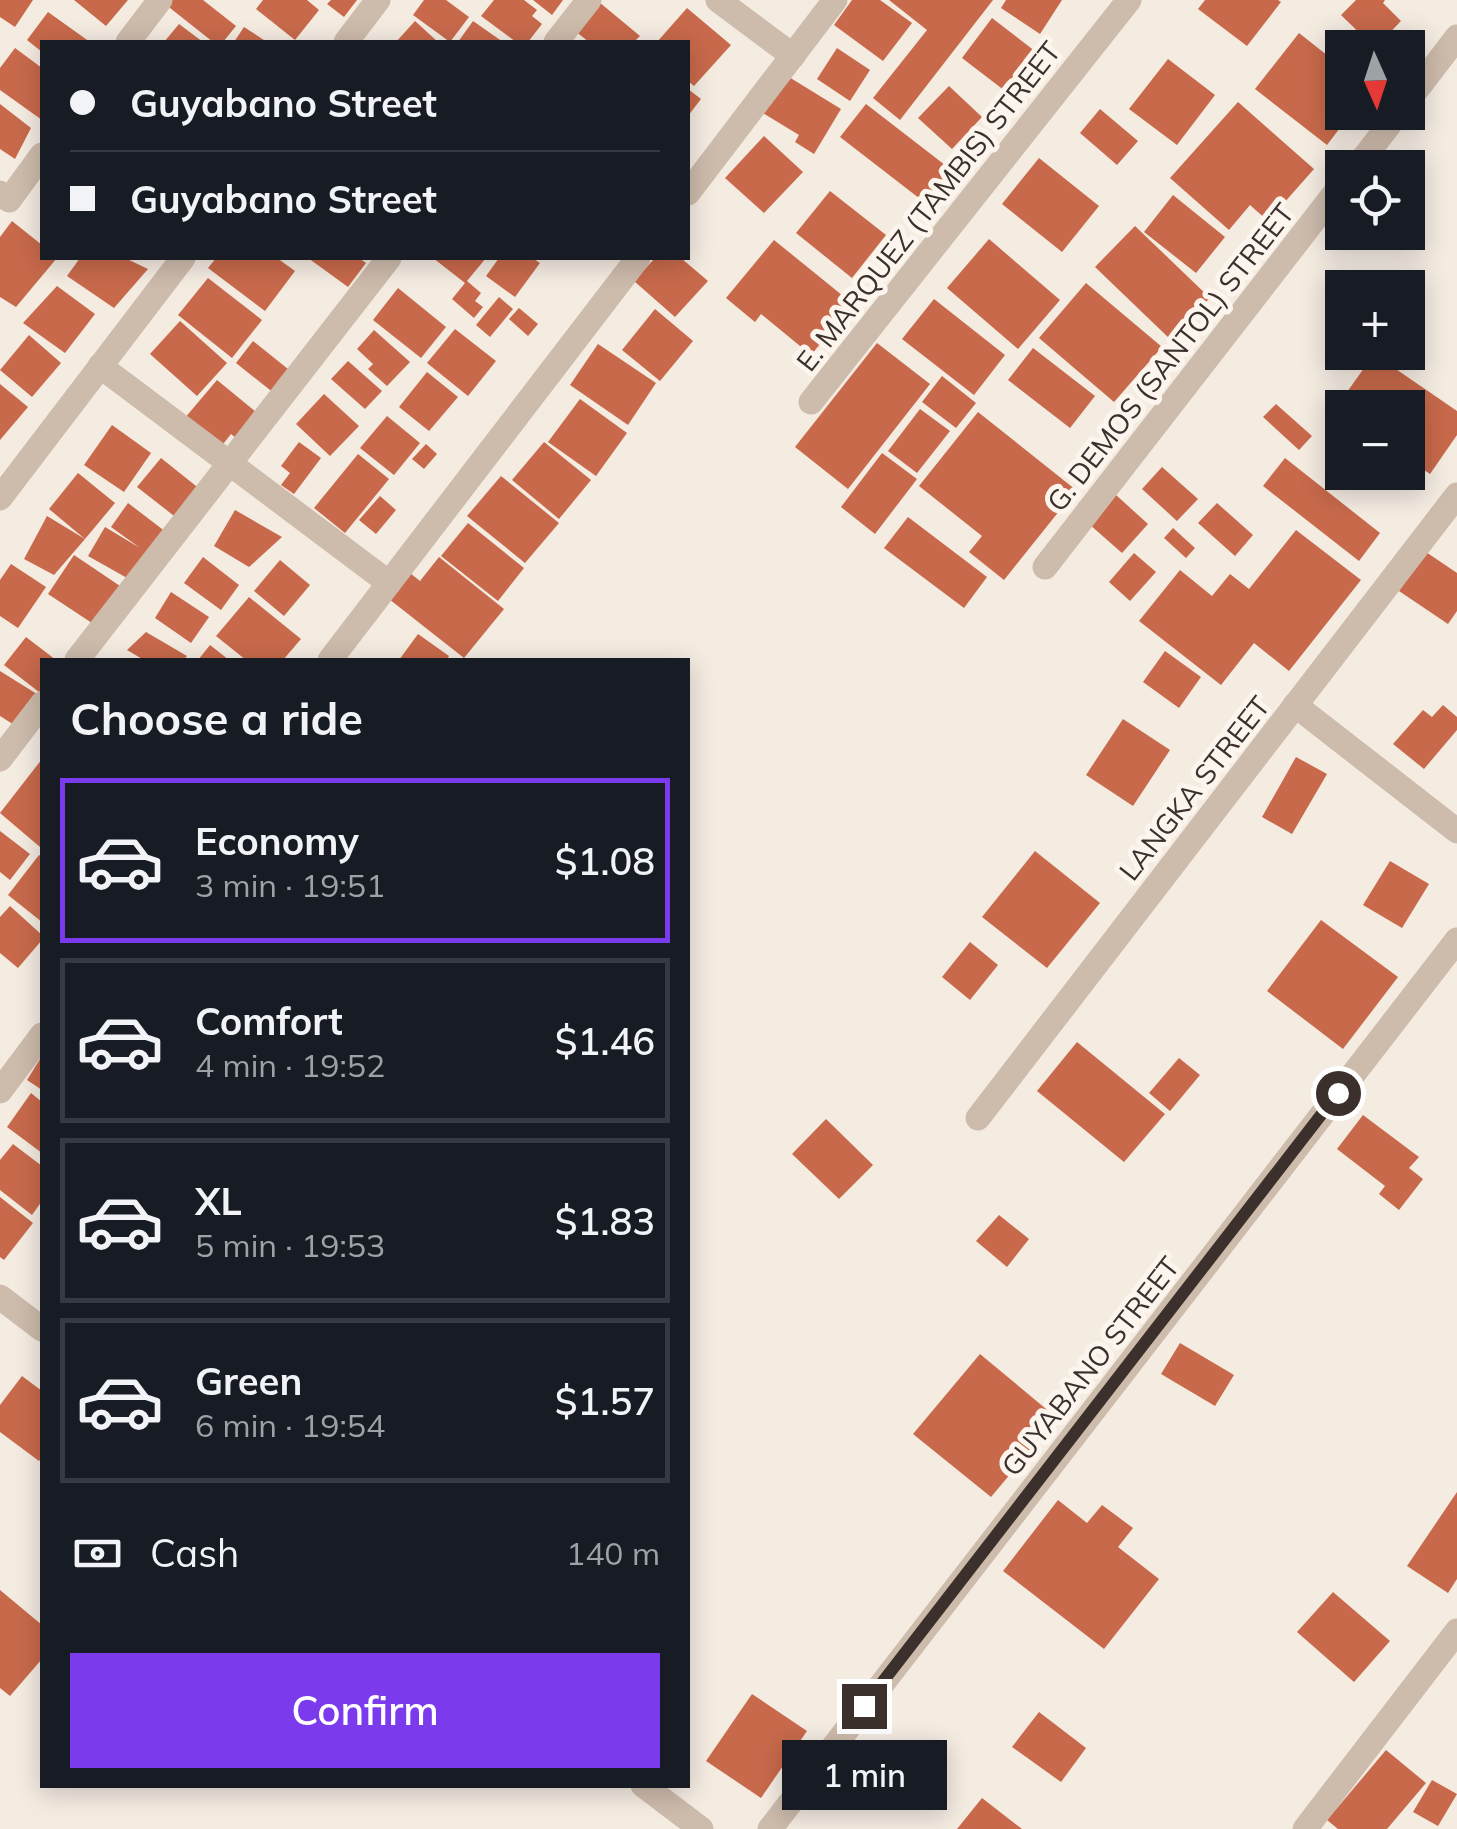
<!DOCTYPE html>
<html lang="en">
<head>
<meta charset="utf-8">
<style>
	:root { --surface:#171b24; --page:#20242c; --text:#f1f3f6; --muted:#9ea1a6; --line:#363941; --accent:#7c3aed }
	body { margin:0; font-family:Mulish,sans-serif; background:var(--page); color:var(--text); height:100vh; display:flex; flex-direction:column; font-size:38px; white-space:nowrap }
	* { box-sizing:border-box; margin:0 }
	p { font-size:32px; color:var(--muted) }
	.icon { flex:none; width:55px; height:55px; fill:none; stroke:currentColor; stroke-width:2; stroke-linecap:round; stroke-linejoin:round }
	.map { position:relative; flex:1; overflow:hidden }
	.sheet { position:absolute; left:40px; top:658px; width:650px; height:1130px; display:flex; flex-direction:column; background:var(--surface); border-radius:0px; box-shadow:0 5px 25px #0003 }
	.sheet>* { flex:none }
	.hud { position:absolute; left:40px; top:40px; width:650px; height:220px; border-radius:0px; box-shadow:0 5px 25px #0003; display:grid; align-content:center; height:220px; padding:0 30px; background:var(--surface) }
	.needle { width:65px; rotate:177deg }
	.tools { position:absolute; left:1325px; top:30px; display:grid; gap:20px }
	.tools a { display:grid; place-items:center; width:100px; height:100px; border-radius:0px; background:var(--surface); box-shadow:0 5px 25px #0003; font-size:50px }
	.end { position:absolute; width:45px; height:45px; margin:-22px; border:12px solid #3b302b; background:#fff; box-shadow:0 0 0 5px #fff }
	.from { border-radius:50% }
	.bubble { position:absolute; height:70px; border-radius:0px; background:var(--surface); box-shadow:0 5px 25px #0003; font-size:32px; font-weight:600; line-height:70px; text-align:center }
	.hud b { display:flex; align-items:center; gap:35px; height:95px; font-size:38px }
	.hud b+b { border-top:2px solid var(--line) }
	.hud i { width:25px; height:25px; background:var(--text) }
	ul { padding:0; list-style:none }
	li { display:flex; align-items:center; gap:30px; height:165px; margin:0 20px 15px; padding:0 10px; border:5px solid var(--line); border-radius:0px }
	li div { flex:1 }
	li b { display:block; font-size:38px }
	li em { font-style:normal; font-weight:600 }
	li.selected { border-color:var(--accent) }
	li>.icon { width:90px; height:90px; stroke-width:1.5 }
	h2 { padding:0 30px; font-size:45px; line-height:120px }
	.pay { display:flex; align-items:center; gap:25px; height:110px; padding:0 30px; font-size:38px }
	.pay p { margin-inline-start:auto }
	.primary-button { display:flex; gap:20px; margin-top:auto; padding:20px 30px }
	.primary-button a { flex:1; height:115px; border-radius:0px; background:var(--accent); color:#fff; font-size:40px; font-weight:600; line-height:115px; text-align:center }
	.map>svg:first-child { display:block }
	.building { fill:#c8694b }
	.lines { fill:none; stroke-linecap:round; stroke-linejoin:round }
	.minor { stroke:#cdbbac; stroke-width:25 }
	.tertiary { stroke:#cdbbac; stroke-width:25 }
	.route { stroke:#3b302b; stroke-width:12 }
	.labels { text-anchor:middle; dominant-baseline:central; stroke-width:10; stroke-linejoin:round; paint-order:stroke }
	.street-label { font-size:28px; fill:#3b302b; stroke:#fbf5ee }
</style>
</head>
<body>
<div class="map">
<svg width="1457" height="1829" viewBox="0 0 1457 1829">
	<rect width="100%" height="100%" fill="#f4ebe1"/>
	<!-- building -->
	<g class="building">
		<path d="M 0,0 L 33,0 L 15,27 L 0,17 Z"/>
		<path d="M 74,0 L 128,0 L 106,26 Z"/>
		<path d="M 169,0 L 203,0 L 236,26 L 223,42 L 213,42 L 165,4 Z"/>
		<path d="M 263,0 L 307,0 L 319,10 L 295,40 L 256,9 Z"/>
		<path d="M 331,0 L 357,0 L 344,17 L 327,4 Z"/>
		<path d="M 424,0 L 446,0 L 469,17 L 450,42 L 413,15 Z"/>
		<path d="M 494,0 L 524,0 L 537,10 L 532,16 L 542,24 L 528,42 L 516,42 L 481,16 Z"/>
		<path d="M 533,0 L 563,0 L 552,15 Z"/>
		<path d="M 852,0 L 880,0 L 912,23 L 883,61 L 834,25 Z"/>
		<path d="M 889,0 L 993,0 L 900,120 L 873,98 L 927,30 Z"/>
		<path d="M 1006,0 L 1062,0 L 1040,34 L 1001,8 Z"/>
		<path d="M 1205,0 L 1278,0 L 1281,2 L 1247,46 L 1198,9 Z"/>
		<path d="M 1356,0 L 1385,0 L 1383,3 L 1401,21 L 1375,48 L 1341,15 Z"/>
		<path d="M 599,2 L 640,36 L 634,42 L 589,42 L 575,31 Z"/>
		<path d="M 687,8 L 731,45 L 694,86 L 688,81 L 688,42 L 657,42 Z"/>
		<path d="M 48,12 L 90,42 L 42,42 L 42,52 L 27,40 Z"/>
		<path d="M 992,18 L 1040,55 L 1009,94 L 962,58 Z"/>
		<path d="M 415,21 L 438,42 L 396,42 Z"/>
		<path d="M 473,21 L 503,42 L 458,42 Z"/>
		<path d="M 179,24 L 203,42 L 164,42 Z"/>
		<path d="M 244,27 L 267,42 L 234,42 Z"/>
		<path d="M 1299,33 L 1342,67 L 1342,112 L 1352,112 L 1327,145 L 1255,89 Z"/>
		<path d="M 15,48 L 42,68 L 42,120 L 0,90 L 0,68 Z"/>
		<path d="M 837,48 L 870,70 L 850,101 L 817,79 Z"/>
		<path d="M 1168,59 L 1215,95 L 1177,145 L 1129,109 Z"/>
		<path d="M 784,74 L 841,109 L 814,154 L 795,142 L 799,135 L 761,112 Z"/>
		<path d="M 949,86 L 982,117 L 952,149 L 918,118 Z"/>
		<path d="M 688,89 L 701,99 L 688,116 Z"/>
		<path d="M 1238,102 L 1314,169 L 1268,221 L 1250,205 L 1229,230 L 1170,178 Z"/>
		<path d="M 0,104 L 31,128 L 15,159 L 0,149 Z"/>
		<path d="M 866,104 L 954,172 L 928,205 L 840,137 Z"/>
		<path d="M 1100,109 L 1138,141 L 1117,165 L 1080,133 Z"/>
		<path d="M 764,136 L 803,172 L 764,213 L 725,178 Z"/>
		<path d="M 1039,158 L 1099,206 L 1062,252 L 1002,204 Z"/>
		<path d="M 830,191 L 886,235 L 852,278 L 796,233 Z"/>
		<path d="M 1173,195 L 1225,237 L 1196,273 L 1144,232 Z"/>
		<path d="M 12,221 L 42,245 L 42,258 L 57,258 L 16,307 L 0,297 L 0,237 Z"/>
		<path d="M 1135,226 L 1210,298 L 1170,339 L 1095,267 Z"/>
		<path d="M 989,239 L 1060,300 L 1018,349 L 947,288 Z"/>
		<path d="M 774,240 L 853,304 L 811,355 L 761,314 L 755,322 L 726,298 Z"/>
		<path d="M 80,258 L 125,258 L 148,269 L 114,308 L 67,276 Z"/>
		<path d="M 216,258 L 242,260 L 277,258 L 295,271 L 265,311 L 208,268 Z"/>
		<path d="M 308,258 L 359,258 L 366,263 L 348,287 Z"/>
		<path d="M 433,258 L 486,258 L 467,281 L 481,293 L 475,301 L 483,307 L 474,318 L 452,299 L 465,283 Z"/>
		<path d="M 499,258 L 532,258 L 540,263 L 515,297 L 486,276 Z"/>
		<path d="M 655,258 L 681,258 L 708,281 L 675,317 L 634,281 Z"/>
		<path d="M 208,278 L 262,320 L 232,358 L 178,315 Z"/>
		<path d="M 1086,283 L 1162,347 L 1114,402 L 1039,338 Z"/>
		<path d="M 57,286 L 95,314 L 65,353 L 23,323 Z"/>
		<path d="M 398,288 L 446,327 L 421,358 L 373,320 Z"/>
		<path d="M 499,297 L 513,309 L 490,337 L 476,325 Z"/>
		<path d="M 934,299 L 1005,355 L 974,395 L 902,339 Z"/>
		<path d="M 519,308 L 538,324 L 528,336 L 509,319 Z"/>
		<path d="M 655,309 L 693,341 L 660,381 L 622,350 Z"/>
		<path d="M 180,321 L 227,363 L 197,396 L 150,354 Z"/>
		<path d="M 455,329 L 496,361 L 468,396 L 427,363 Z"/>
		<path d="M 374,330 L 410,362 L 387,386 L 368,369 L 373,364 L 357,349 Z"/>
		<path d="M 29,335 L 61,363 L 32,397 L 0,370 Z"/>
		<path d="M 253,341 L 293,373 L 275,394 L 236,363 Z"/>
		<path d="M 877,343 L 930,384 L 848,489 L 795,447 Z"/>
		<path d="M 598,344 L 656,383 L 628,425 L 570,385 Z"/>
		<path d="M 1033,348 L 1095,396 L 1070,428 L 1008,380 Z"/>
		<path d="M 1374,354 L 1457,411 L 1457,435 L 1430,474 L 1408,459 L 1408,408 L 1342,408 L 1342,414 L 1335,409 Z"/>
		<path d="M 348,361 L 382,391 L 365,409 L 331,379 Z"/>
		<path d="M 427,372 L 458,397 L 429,431 L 399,407 Z"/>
		<path d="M 942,376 L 976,403 L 956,428 L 922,402 Z"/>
		<path d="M 217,380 L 262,417 L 241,442 L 231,434 L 220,448 L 184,419 Z"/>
		<path d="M 0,384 L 28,407 L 0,440 Z"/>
		<path d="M 324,394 L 359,426 L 330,456 L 296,424 Z"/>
		<path d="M 580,399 L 627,433 L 596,476 L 548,442 Z"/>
		<path d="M 1276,404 L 1312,436 L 1299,450 L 1263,417 Z"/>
		<path d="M 920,409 L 950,431 L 917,473 L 888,451 Z"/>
		<path d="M 978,412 L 1076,490 L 1004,580 L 969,552 L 982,536 L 919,486 Z"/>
		<path d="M 387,416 L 420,443 L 394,475 L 360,448 Z"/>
		<path d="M 112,425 L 151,453 L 124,492 L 84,465 Z"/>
		<path d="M 299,442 L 321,458 L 294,494 L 281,485 L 290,473 L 281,466 Z"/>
		<path d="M 544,442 L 591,480 L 559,519 L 512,480 Z"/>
		<path d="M 426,444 L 437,454 L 424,469 L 412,459 Z"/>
		<path d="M 882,453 L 917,479 L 875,534 L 841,507 Z"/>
		<path d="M 358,454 L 389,479 L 345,533 L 314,508 Z"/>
		<path d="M 161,458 L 201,490 L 178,519 L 137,487 Z"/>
		<path d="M 1285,458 L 1380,533 L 1359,561 L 1263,486 Z"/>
		<path d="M 1162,467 L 1198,499 L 1177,521 L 1142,489 Z"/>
		<path d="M 78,473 L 115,503 L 85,539 L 49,509 Z"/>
		<path d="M 501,476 L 559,523 L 525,563 L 467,516 Z"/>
		<path d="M 1116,495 L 1148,524 L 1122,553 L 1089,524 Z"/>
		<path d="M 380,496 L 396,510 L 376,534 L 359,520 Z"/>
		<path d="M 128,503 L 166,532 L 136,583 L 88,556 L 105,527 L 140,548 L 111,527 Z"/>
		<path d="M 1217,503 L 1253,535 L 1235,556 L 1198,523 Z"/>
		<path d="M 235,510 L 282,537 L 249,567 L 214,546 Z"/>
		<path d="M 47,516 L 85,539 L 54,575 L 24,559 Z"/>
		<path d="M 908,517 L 987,577 L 964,608 L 884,548 Z"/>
		<path d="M 468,523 L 524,568 L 498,601 L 441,556 Z"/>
		<path d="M 1173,528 L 1195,548 L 1186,558 L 1164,538 Z"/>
		<path d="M 1296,530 L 1361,580 L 1289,671 L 1254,643 L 1221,685 L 1139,621 L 1180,570 L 1212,596 L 1230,574 L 1249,589 Z"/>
		<path d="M 1426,552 L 1457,573 L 1457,611 L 1448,624 L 1399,591 Z"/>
		<path d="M 1134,553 L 1156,572 L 1130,601 L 1109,582 Z"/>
		<path d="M 74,555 L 123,588 L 98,627 L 48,594 Z"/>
		<path d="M 203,557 L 239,585 L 221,610 L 184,583 Z"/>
		<path d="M 439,557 L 504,609 L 464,658 L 389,599 L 410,573 L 420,581 Z"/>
		<path d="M 280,560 L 310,585 L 284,616 L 254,591 Z"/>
		<path d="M 11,564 L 46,587 L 18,628 L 0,616 L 0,580 Z"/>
		<path d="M 171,592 L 209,617 L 191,643 L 155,618 Z"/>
		<path d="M 249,597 L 301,639 L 283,660 L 246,660 L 216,636 Z"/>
		<path d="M 146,632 L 187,656 L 184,660 L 144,660 L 127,650 Z"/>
		<path d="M 418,634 L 449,656 L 447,660 L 399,660 Z"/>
		<path d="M 26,637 L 56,660 L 42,660 L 42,687 L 39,692 L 4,665 Z"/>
		<path d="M 210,645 L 229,660 L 198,660 Z"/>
		<path d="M 1165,651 L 1201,677 L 1179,708 L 1143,682 Z"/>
		<path d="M 0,671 L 40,696 L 19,728 L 0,716 Z"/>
		<path d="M 1443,705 L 1457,717 L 1457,730 L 1424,769 L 1393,744 L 1423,710 L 1432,717 Z"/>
		<path d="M 1123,719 L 1170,750 L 1133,806 L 1086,775 Z"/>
		<path d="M 1296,757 L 1327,774 L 1292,834 L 1262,817 Z"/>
		<path d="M 42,759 L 42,844 L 40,847 L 0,813 Z"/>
		<path d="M 0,831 L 30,854 L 10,880 L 0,872 Z"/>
		<path d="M 1035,851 L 1100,903 L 1047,968 L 982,917 Z"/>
		<path d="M 39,855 L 42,857 L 42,922 L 8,895 Z"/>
		<path d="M 1390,861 L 1429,884 L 1402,928 L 1363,905 Z"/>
		<path d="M 10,906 L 42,935 L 42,940 L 18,968 L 0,953 L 0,917 Z"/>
		<path d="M 1321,920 L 1398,977 L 1343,1049 L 1267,991 Z"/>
		<path d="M 970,942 L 998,965 L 970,1000 L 942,977 Z"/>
		<path d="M 1077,1042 L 1165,1114 L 1124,1162 L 1037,1091 Z"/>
		<path d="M 42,1056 L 42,1090 L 27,1080 Z"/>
		<path d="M 1179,1058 L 1200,1075 L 1170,1111 L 1149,1093 Z"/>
		<path d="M 31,1093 L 42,1102 L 42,1153 L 7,1127 Z"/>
		<path d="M 1363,1115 L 1419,1157 L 1409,1168 L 1423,1179 L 1399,1210 L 1379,1194 L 1385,1186 L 1337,1149 Z"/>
		<path d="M 826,1119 L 873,1165 L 839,1199 L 792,1154 Z"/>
		<path d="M 13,1144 L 42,1166 L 42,1201 L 32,1215 L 0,1190 L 0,1160 Z"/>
		<path d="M 0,1197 L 33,1223 L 4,1260 L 0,1257 Z"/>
		<path d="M 999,1215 L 1029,1239 L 1007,1267 L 976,1241 Z"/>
		<path d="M 1180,1343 L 1234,1375 L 1215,1406 L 1161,1374 Z"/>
		<path d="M 980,1354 L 1057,1418 L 991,1497 L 913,1434 Z"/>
		<path d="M 22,1376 L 42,1391 L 42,1457 L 39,1461 L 0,1432 L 0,1405 Z"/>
		<path d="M 1457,1492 L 1457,1579 L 1448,1593 L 1407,1566 Z"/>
		<path d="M 1058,1500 L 1087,1523 L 1102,1505 L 1133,1528 L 1118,1547 L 1159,1579 L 1104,1649 L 1003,1571 Z"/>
		<path d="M 0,1590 L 42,1625 L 42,1659 L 10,1696 L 0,1688 Z"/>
		<path d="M 1333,1592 L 1390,1641 L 1354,1682 L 1297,1632 Z"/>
		<path d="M 752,1694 L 807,1731 L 761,1798 L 706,1761 Z"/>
		<path d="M 1039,1712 L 1086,1748 L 1061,1782 L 1012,1747 Z"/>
		<path d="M 1386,1750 L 1426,1783 L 1387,1829 L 1338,1829 L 1327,1820 Z"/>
		<path d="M 1432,1780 L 1457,1794 L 1438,1826 L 1413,1812 Z"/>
		<path d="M 982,1798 L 1022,1829 L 957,1829 Z"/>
	</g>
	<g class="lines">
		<!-- minor -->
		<g class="minor">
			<path d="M 718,0 L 793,56"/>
			<path d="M 128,42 L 160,0"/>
			<path d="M 346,42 L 378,0"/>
			<path d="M 556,42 L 589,0"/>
			<path d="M 1408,101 L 1457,37"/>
			<path d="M 1356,168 L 1399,112"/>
			<path d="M 0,193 L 9,200 L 42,155"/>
			<path d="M 688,193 L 835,0"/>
			<path d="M 100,366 L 389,583"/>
			<path d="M 811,402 L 1129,0"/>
			<path d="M 0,498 L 183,258"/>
			<path d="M 1045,567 L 1342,184"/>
			<path d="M 77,660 L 389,258"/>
			<path d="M 330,660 L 638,258"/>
			<path d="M 1295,705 L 1457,831"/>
			<path d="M 0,759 L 42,704"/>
			<path d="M 0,1091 L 42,1035"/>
			<path d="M 978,1118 L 1457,495"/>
			<path d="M 770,1829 L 1457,940"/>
			<path d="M 1305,1829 L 1457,1631"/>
		</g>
		<!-- tertiary -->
		<g class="tertiary">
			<path d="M 0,1297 L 42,1329"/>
			<path d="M 643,1785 L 701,1829"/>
		</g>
	</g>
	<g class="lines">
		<!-- route -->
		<path class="route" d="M 864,1706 L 1338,1093"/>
	</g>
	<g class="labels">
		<!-- street labels -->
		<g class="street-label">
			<text transform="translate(928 206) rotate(-52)">E. MARQUEZ (TAMBIS) STREET</text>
			<text transform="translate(1170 357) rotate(-52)">G. DEMOS (SANTOL) STREET</text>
			<text transform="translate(1194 788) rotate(-52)">LANGKA STREET</text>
			<text transform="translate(1090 1366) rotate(-52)">GUYABANO STREET</text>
		</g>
	</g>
</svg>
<div class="tools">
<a><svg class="needle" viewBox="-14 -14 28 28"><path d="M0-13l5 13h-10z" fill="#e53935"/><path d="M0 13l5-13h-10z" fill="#9ea1a6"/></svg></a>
<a><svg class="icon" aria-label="locate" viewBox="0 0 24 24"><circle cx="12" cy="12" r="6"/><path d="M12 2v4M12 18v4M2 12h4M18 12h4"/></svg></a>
<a>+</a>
<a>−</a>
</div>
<i class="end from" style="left:1338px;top:1093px"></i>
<i class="end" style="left:864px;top:1706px"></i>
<div class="bubble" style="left:782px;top:1740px;width:165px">1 min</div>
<div class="hud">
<b><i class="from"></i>Guyabano Street</b>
<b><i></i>Guyabano Street</b>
</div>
<section class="sheet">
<h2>Choose a ride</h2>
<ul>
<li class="selected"><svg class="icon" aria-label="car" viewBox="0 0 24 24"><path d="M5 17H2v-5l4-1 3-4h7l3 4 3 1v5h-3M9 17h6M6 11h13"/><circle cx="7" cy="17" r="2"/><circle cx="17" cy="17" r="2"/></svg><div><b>Economy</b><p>3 min · 19:51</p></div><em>$1.08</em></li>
<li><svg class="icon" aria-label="car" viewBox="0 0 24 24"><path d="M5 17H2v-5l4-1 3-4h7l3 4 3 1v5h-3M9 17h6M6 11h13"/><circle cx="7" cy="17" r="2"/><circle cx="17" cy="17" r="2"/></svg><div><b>Comfort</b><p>4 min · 19:52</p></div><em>$1.46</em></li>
<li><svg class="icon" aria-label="car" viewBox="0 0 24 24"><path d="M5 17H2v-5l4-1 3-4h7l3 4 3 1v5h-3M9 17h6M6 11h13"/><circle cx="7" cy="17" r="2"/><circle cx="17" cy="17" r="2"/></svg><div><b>XL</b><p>5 min · 19:53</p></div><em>$1.83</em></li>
<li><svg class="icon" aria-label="car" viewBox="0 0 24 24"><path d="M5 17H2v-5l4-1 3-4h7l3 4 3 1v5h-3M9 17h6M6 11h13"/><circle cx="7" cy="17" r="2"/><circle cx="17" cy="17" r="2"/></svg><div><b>Green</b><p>6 min · 19:54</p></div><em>$1.57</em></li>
</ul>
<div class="pay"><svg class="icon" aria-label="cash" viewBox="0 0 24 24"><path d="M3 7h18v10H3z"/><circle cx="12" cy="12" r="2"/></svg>Cash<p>140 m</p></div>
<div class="primary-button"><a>Confirm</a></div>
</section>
</div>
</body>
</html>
